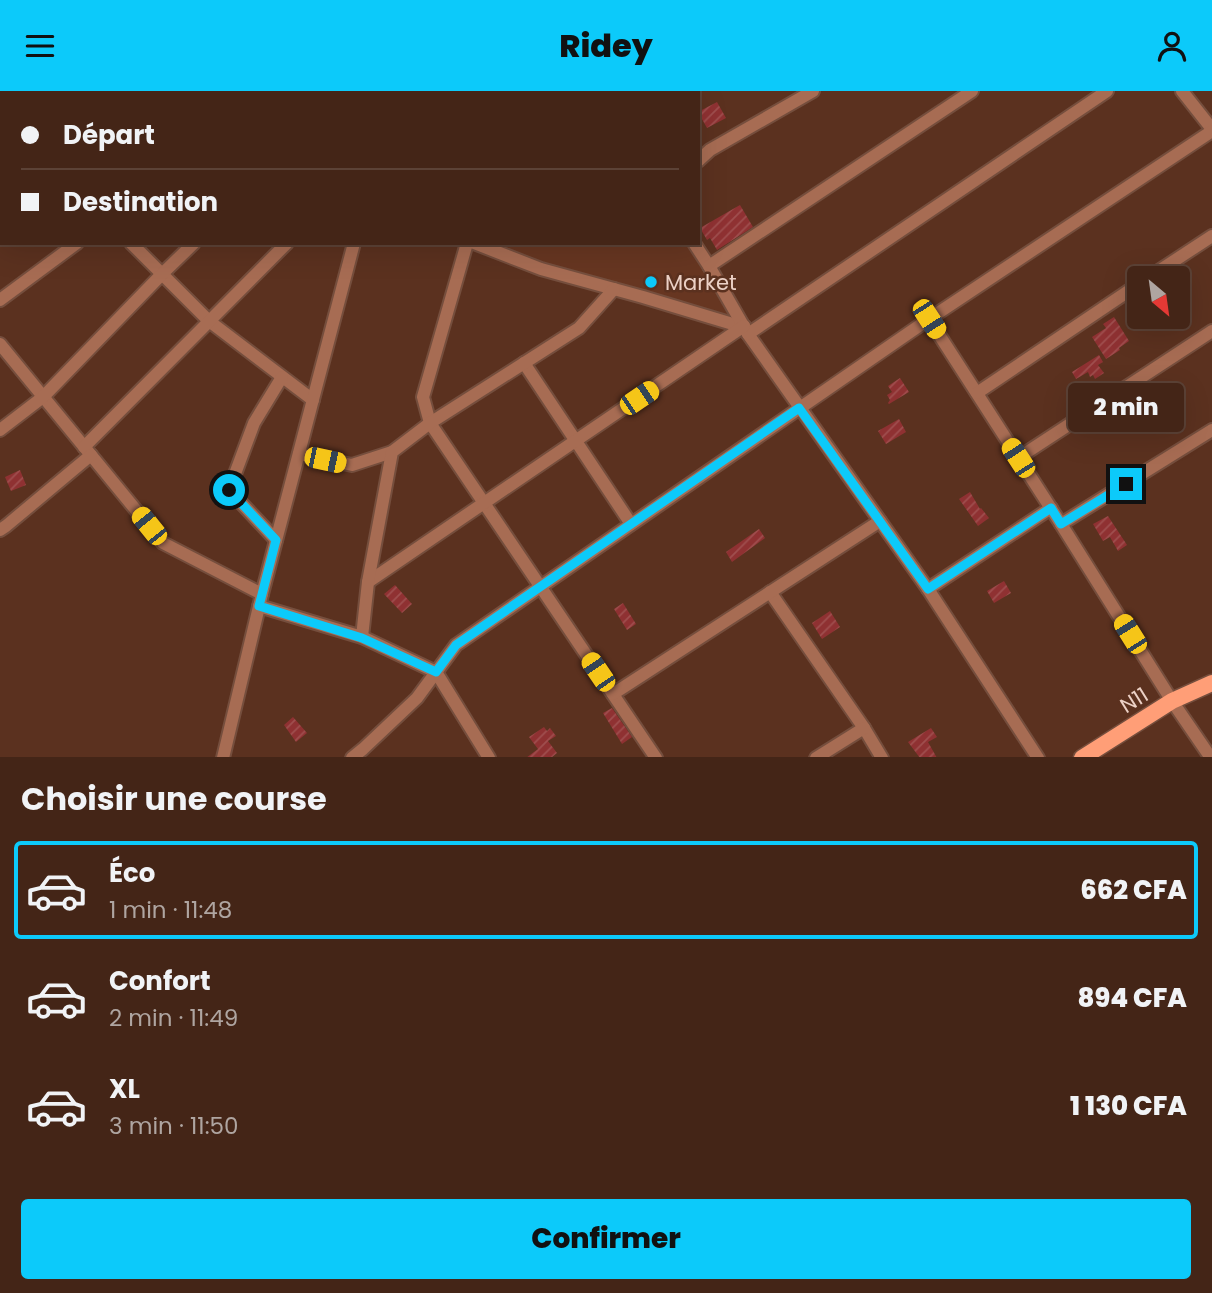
<!DOCTYPE html>
<html lang="fr">
<head>
<meta charset="utf-8">
<style>
	:root { --surface:#442517; --page:#4b2d20; --text:#f1f3f6; --muted:#afa5a1; --line:#5c4236; --accent:#0ccafa }
	body { margin:0; font-family:Poppins,sans-serif; background:var(--page); color:var(--text); height:100vh; display:flex; flex-direction:column; font-size:26px; white-space:nowrap }
	* { box-sizing:border-box; margin:0 }
	p { font-size:23px; color:var(--muted) }
	.icon { flex:none; width:38px; height:38px; fill:none; stroke:currentColor; stroke-width:2; stroke-linecap:round; stroke-linejoin:round }
	.map { position:relative; height:666px; overflow:hidden }
	.details { display:flex; flex-direction:column; background:var(--surface); flex:1 }
	.details>* { flex:none }
	.banner { position:absolute; left:0px; top:0px; width:700px; height:154px; box-shadow:0 7px 28px #0002,0 0 0 2px var(--line); display:grid; align-content:center; height:154px; padding:0 21px; background:var(--surface) }
	.needle { width:46px; rotate:151deg }
	.tools { position:absolute; left:1127px; top:175px; display:grid; gap:14px }
	.tools a { display:grid; place-items:center; width:63px; height:63px; border-radius:7px; background:var(--surface); box-shadow:0 7px 28px #0002,0 0 0 2px var(--line); font-size:35px }
	.end { position:absolute; width:32px; height:32px; margin:-16px; border:9px solid #0ccafa; background:#111; box-shadow:0 0 0 4px #111 }
	.from { border-radius:50% }
	.bubble { position:absolute; height:49px; border-radius:7px; background:var(--surface); box-shadow:0 7px 28px #0002,0 0 0 2px var(--line); font-size:23px; font-weight:800; line-height:49px; text-align:center }
	.car { position:absolute; width:21px; height:42px; margin:-21px -10px; border-radius:9px; box-shadow:0 0 5px 2px #0007; background:linear-gradient(#f5c518 24%,#345 0 40%,#f5c518 0 76%,#345 0 86%,#f5c518 0) }
	.banner b { display:flex; align-items:center; gap:24px; height:66px; font-size:26px }
	.banner b+b { border-top:2px solid var(--line) }
	.banner i { width:18px; height:18px; background:var(--text) }
	ul { padding:0; list-style:none }
	li { display:flex; align-items:center; gap:21px; height:98px; margin:0 14px 10px; padding:0 7px; border:4px solid transparent; border-radius:7px }
	li div { flex:1 }
	li b { display:block; font-size:26px }
	li em { font-style:normal; font-weight:800 }
	li.active { border-color:var(--accent) }
	li>.icon { width:63px; height:63px; stroke-width:1.5 }
	h2 { padding:0 21px; font-size:32px; line-height:84px }
	.button { display:flex; gap:14px; margin-top:auto; padding:14px 21px }
	.button a { flex:1; height:80px; border-radius:7px; background:var(--accent); color:#111; font-size:28px; font-weight:800; line-height:80px; text-align:center }
	header { display:flex; justify-content:space-between; align-items:center; height:91px; padding:0 21px; background:var(--accent); color:#111; font-size:32px; font-weight:800 }
	.map>svg:first-child { display:block }
	.built { fill:#673621 }
	.building { fill:url(#building-hatch) }
	.lines { fill:none; stroke-linecap:round; stroke-linejoin:round }
	.minor-casing { stroke:#754e3d; stroke-width:16 }
	.major-casing { stroke:#754e3d; stroke-width:19 }
	.minor { stroke:#a76c53; stroke-width:12 }
	.major { stroke:#ff9e77; stroke-width:16 }
	.route { stroke:#0ccafa; stroke-width:9 }
	.poi-dot { fill:#0ccafa; stroke:#5b311f; stroke-width:2.5 }
	.labels { text-anchor:middle; dominant-baseline:central; stroke-width:5; stroke-linejoin:round; paint-order:stroke }
	.poi-label { font-size:21px; fill:#ecd1c6; stroke:#5b311f; text-anchor:start }
	.street-label { font-size:21px; fill:#ecd1c6; stroke:#5b311f }
</style>
</head>
<body>
<header><svg class="icon" aria-label="menu" viewBox="0 0 24 24"><path d="M4 6h16M4 12h16M4 18h16"/></svg>Ridey<svg class="icon" aria-label="person" viewBox="0 0 24 24"><circle cx="12" cy="8" r="4"/><path d="M4 21q1-7 8-7t8 7"/></svg></header>
<div class="map">
<svg width="1212" height="667" viewBox="0 0 1212 667">
	<defs>
		<pattern id="building-hatch" width="6" height="6" patternUnits="userSpaceOnUse" patternTransform="scale(1.75)"><rect width="6" height="6" fill="#8f3132"/><path d="M-1 1l2-2M0 6l6-6M5 7l2-2" fill="none" stroke="#9f4e4e"/></pattern>
	</defs>
	<rect width="100%" height="100%" fill="#5b311f"/>
	<!-- built -->
	<path class="built" d="M 485,152 L 690,152 L 737,232 L 536,176 Z"/>
	<!-- building -->
	<g class="building">
		<path d="M 717,11 L 726,27 L 707,37 L 698,21 Z"/>
		<path d="M 740,114 L 753,136 L 717,159 L 710,147 L 707,149 L 700,137 Z"/>
		<path d="M 1114,226 L 1129,250 L 1119,257 L 1120,259 L 1106,268 L 1092,246 L 1106,237 L 1103,233 Z"/>
		<path d="M 1099,264 L 1103,271 L 1098,274 L 1104,282 L 1095,288 L 1093,284 L 1090,286 L 1088,281 L 1076,288 L 1072,281 Z"/>
		<path d="M 900,287 L 909,301 L 889,313 L 888,312 L 890,309 L 887,304 L 892,301 L 888,295 Z"/>
		<path d="M 899,328 L 906,341 L 886,353 L 878,340 Z"/>
		<path d="M 20,379 L 26,394 L 11,400 L 5,386 Z"/>
		<path d="M 970,401 L 980,418 L 981,417 L 989,427 L 978,435 L 959,408 Z"/>
		<path d="M 1108,425 L 1127,454 L 1118,460 L 1110,446 L 1103,450 L 1093,433 Z"/>
		<path d="M 759,438 L 765,447 L 732,471 L 726,461 Z"/>
		<path d="M 1004,490 L 1011,502 L 994,512 L 987,500 Z"/>
		<path d="M 395,494 L 412,513 L 402,522 L 384,503 Z"/>
		<path d="M 623,512 L 636,533 L 627,539 L 614,518 Z"/>
		<path d="M 830,520 L 840,536 L 822,548 L 812,532 Z"/>
		<path d="M 612,617 L 632,646 L 622,653 L 603,622 Z"/>
		<path d="M 293,626 L 307,642 L 296,651 L 284,634 Z"/>
		<path d="M 544,636 L 547,640 L 550,637 L 556,645 L 548,650 L 557,662 L 551,667 L 526,667 L 538,658 L 529,646 Z"/>
		<path d="M 931,637 L 937,646 L 928,651 L 937,667 L 920,667 L 908,651 Z"/>
	</g>
	<g class="lines">
		<!-- minor casing -->
		<g class="minor-casing">
			<g id="minor">
				<path d="M 70,0 L 71,2"/>
				<path d="M 1182,0 L 1212,38"/>
				<path d="M 26,2 L 27,0"/>
				<path d="M 84,2 L 86,0"/>
				<path d="M 165,2 L 166,0"/>
				<path d="M 416,2 L 417,0"/>
				<path d="M 658,2 L 659,0"/>
				<path d="M 0,16 L 2,15"/>
				<path d="M 0,47 L 2,49"/>
				<path d="M 698,70 L 710,59 L 813,0"/>
				<path d="M 0,94 L 2,92"/>
				<path d="M 131,152 L 209,230 L 313,309"/>
				<path d="M 467,152 L 423,306 L 430,332 L 656,667"/>
				<path d="M 474,152 L 541,178 L 643,206 L 736,234 L 744,235"/>
				<path d="M 694,152 L 709,175 L 748,243 L 928,498 L 1038,667"/>
				<path d="M 709,175 L 972,0"/>
				<path d="M 1148,187 L 1212,145"/>
				<path d="M 0,209 L 77,152"/>
				<path d="M 929,228 L 1061,433 L 1172,610 L 1211,667"/>
				<path d="M 748,243 L 1107,0"/>
				<path d="M 0,253 L 163,452 L 262,503"/>
				<path d="M 524,272 L 631,433"/>
				<path d="M 977,302 L 1139,193"/>
				<path d="M 0,339 L 43,306 L 162,183 L 194,152"/>
				<path d="M 84,356 L 287,152"/>
				<path d="M 299,363 L 352,374 L 392,361"/>
				<path d="M 1018,367 L 1212,240"/>
				<path d="M 1061,433 L 1212,339"/>
				<path d="M 0,439 L 6,435 L 91,364"/>
				<path d="M 276,449 L 229,399 L 254,332 L 282,286"/>
				<path d="M 368,491 L 744,235"/>
				<path d="M 928,498 L 1051,417"/>
				<path d="M 770,501 L 864,637 L 882,667"/>
				<path d="M 259,515 L 362,546 L 436,581 L 489,667"/>
				<path d="M 362,546 L 368,491 L 392,361 L 430,332 L 579,237 L 614,198"/>
				<path d="M 613,603 L 880,430"/>
				<path d="M 223,667 L 262,503 L 354,152"/>
				<path d="M 352,667 L 363,658 L 417,607 L 456,554 L 929,228 L 1212,40"/>
				<path d="M 816,667 L 864,637"/>
			</g>
		</g>
		<!-- major casing -->
		<g class="major-casing">
			<path id="major" d="M 1082,667 L 1172,610 L 1212,592"/>
		</g>
		<!-- minor -->
		<use href="#minor" class="minor"/>
		<!-- major -->
		<use href="#major" class="major"/>
	</g>
	<g class="lines">
		<!-- route -->
		<path class="route" d="M 229,399 L 276,449 L 259,515 L 362,547 L 436,581 L 456,554 L 799,317 L 928,498 L 1051,417 L 1061,433 L 1126,393"/>
	</g>
	<!-- markers -->
	<circle class="poi-dot" cx="651" cy="191" r="7"/>
	<g class="labels">
		<!-- poi labels -->
		<g class="poi-label">
			<text x="665" y="191">Market</text>
		</g>
		<!-- street labels -->
		<g class="street-label">
			<text transform="translate(1134 609) rotate(-32)">N11</text>
		</g>
	</g>
</svg>
<div class="tools">
<a><svg class="needle" viewBox="-14 -14 28 28"><path d="M0-13l5 13h-10z" fill="#e53935"/><path d="M0 13l5-13h-10z" fill="#afa5a1"/></svg></a>
</div>
<i class="end from" style="left:229px;top:399px"></i>
<i class="end" style="left:1126px;top:393px"></i>
<div class="bubble" style="left:1068px;top:292px;width:116px">2 min</div>
<i class="car" style="left:929px;top:228px;rotate:147deg"></i>
<i class="car" style="left:639px;top:307px;rotate:56deg"></i>
<i class="car" style="left:1018px;top:367px;rotate:327deg"></i>
<i class="car" style="left:325px;top:369px;rotate:102deg"></i>
<i class="car" style="left:149px;top:435px;rotate:321deg"></i>
<i class="car" style="left:1130px;top:543px;rotate:328deg"></i>
<i class="car" style="left:598px;top:581px;rotate:326deg"></i>
<div class="banner">
<b><i class="from"></i>Départ</b>
<b><i></i>Destination</b>
</div>
</div>
<section class="details">
<h2>Choisir une course</h2>
<ul>
<li class="active"><svg class="icon" aria-label="car" viewBox="0 0 24 24"><path d="M5 17H2v-5l4-1 3-4h7l3 4 3 1v5h-3M9 17h6M6 11h13"/><circle cx="7" cy="17" r="2"/><circle cx="17" cy="17" r="2"/></svg><div><b>Éco</b><p>1 min · 11:48</p></div><em>662 CFA</em></li>
<li><svg class="icon" aria-label="car" viewBox="0 0 24 24"><path d="M5 17H2v-5l4-1 3-4h7l3 4 3 1v5h-3M9 17h6M6 11h13"/><circle cx="7" cy="17" r="2"/><circle cx="17" cy="17" r="2"/></svg><div><b>Confort</b><p>2 min · 11:49</p></div><em>894 CFA</em></li>
<li><svg class="icon" aria-label="car" viewBox="0 0 24 24"><path d="M5 17H2v-5l4-1 3-4h7l3 4 3 1v5h-3M9 17h6M6 11h13"/><circle cx="7" cy="17" r="2"/><circle cx="17" cy="17" r="2"/></svg><div><b>XL</b><p>3 min · 11:50</p></div><em>1 130 CFA</em></li>
</ul>
<div class="button"><a>Confirmer</a></div>
</section>
</body>
</html>
